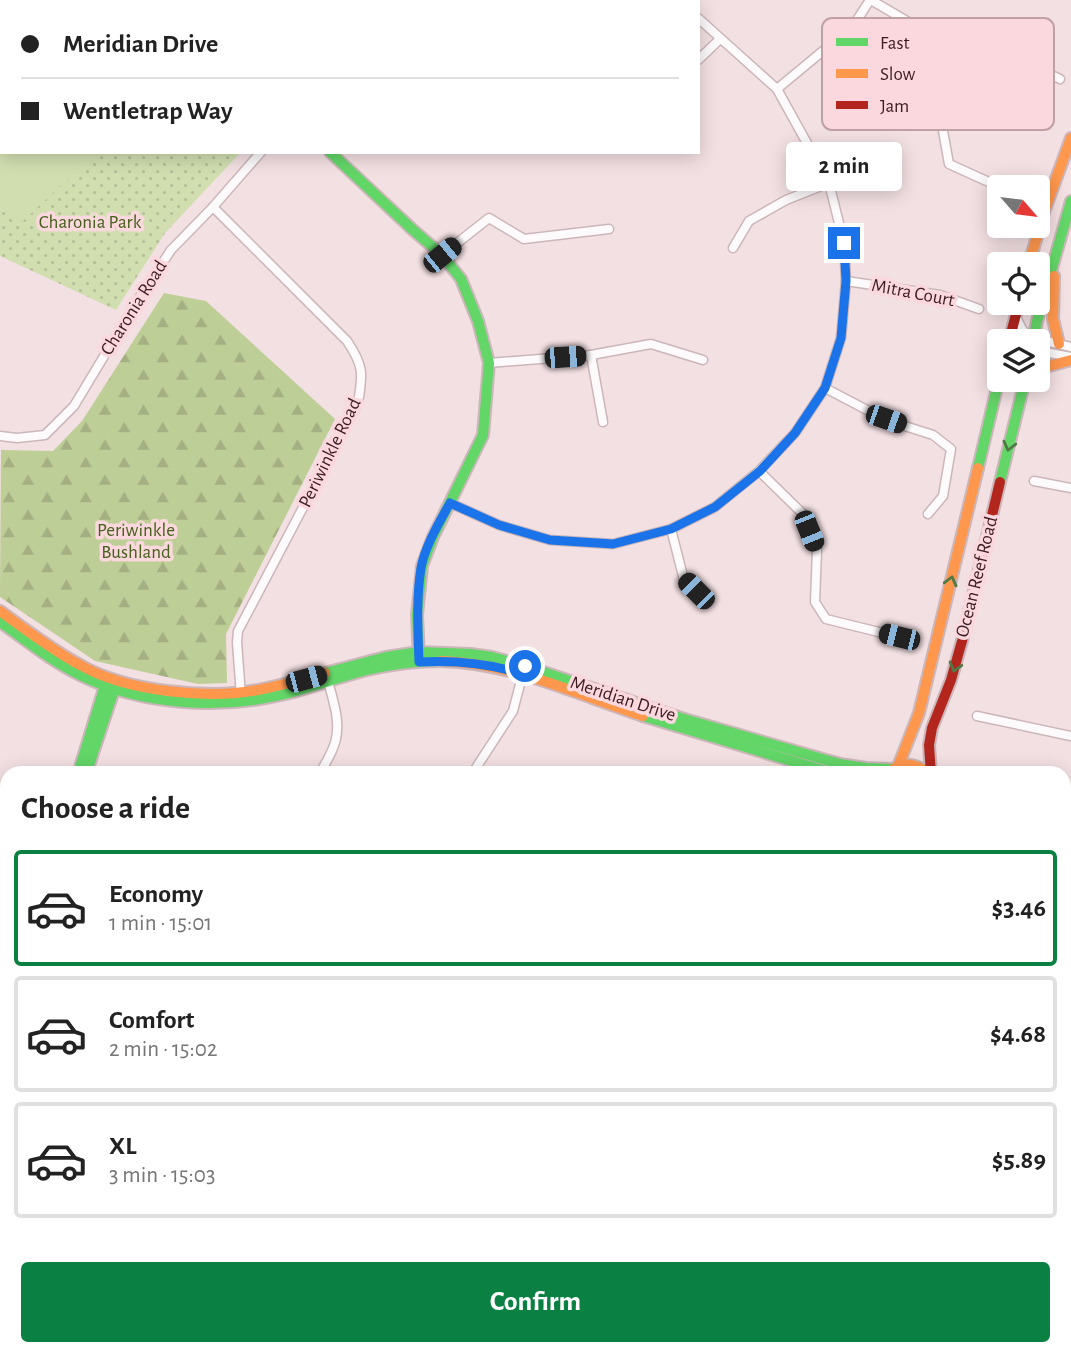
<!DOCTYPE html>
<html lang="en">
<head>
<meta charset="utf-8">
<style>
	:root { --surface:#fff; --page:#f2f2f2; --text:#222; --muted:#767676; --line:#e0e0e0; --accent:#0b8043 }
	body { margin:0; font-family:"Alegreya Sans",sans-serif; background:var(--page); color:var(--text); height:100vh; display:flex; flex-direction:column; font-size:26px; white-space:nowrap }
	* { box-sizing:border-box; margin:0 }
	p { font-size:23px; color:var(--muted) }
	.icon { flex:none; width:38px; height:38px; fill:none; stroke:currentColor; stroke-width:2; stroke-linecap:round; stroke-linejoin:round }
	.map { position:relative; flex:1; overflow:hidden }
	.side { position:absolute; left:0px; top:766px; width:1071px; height:590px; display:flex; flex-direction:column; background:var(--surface); border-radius:21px 21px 0 0; box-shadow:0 4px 18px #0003 }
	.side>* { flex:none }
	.banner { position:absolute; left:0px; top:0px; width:700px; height:154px; box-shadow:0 4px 18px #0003; display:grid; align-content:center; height:154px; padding:0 21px; background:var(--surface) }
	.needle { width:46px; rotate:118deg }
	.buttons { position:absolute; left:987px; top:175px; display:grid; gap:14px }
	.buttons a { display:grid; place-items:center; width:63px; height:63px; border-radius:7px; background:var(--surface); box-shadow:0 4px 18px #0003; font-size:35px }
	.end { position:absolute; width:32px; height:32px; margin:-16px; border:9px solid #1a73e8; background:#fff; box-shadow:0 0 0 4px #fff }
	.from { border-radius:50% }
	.bubble { position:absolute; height:49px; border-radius:7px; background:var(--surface); box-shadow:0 4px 18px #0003; font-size:23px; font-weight:700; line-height:49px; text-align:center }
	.car { position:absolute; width:21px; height:42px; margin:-21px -10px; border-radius:9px; box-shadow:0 0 5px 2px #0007; background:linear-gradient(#222 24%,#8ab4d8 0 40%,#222 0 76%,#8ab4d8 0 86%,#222 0) }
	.banner b { display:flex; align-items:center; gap:24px; height:66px; font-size:26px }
	.banner b+b { border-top:2px solid var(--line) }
	.banner i { width:18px; height:18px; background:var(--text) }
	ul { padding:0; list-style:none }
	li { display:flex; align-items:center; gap:21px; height:116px; margin:0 14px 10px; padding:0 7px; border:4px solid var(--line); border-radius:7px }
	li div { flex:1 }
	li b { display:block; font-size:26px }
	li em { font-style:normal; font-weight:700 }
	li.on { border-color:var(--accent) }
	li>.icon { width:63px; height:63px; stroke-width:1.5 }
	h2 { padding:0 21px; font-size:32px; line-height:84px }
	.action { display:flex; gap:14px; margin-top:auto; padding:14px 21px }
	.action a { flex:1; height:80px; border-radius:7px; background:var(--accent); color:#fff; font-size:28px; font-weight:700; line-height:80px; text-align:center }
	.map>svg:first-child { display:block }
	.grass { fill:url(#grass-dots) }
	.forest { fill:url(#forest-firs) }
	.pitch { fill:#d1dfb0 }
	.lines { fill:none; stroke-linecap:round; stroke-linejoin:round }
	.street-casing { stroke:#ccb6b9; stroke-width:11 }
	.fast-casing { stroke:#ccb6b9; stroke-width:14 }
	.slow-casing { stroke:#ccb6b9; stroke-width:14 }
	.jam-casing { stroke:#ccb6b9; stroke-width:14 }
	.street { stroke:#fdfafb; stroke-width:8 }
	.fast { stroke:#63d668; stroke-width:10 }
	.slow { stroke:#ff974d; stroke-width:10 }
	.jam { stroke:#b3261e; stroke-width:10 }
	.oneway { stroke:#4f7945 }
	.route { stroke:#1a73e8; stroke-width:9 }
	.labels { text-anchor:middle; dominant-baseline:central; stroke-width:7; stroke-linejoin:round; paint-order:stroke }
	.park-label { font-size:19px; fill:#44601a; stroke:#fbd8dd }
	.street-label { font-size:19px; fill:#3b1c22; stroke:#fbd8dd }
	.key { fill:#fbd8dd; stroke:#c1a0a5; stroke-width:2 }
	.key-label { font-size:19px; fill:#3b1c22 }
</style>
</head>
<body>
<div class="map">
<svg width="1071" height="1356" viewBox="0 0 1071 1356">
	<defs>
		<pattern id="grass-dots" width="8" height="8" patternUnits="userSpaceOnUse" patternTransform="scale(1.75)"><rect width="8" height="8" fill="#d1dfb0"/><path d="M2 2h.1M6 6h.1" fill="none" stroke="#b4bf97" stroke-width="1.8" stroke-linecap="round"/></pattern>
		<pattern id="forest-firs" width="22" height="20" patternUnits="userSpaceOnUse" patternTransform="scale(1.75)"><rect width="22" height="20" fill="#bece97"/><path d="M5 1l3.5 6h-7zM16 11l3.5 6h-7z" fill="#a4b082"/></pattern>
	</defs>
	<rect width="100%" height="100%" fill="#f3e0e3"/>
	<!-- grass -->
	<g class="grass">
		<path d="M 0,0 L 161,0 L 163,2 L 2,2 L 2,152 L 241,152 L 165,233 L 116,310 L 0,256 Z"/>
		<path d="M 1071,990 L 1071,1242 L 1064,1242 L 1064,992 Z"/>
		<path d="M 231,1349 L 300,1349 L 300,1356 L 236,1356 Z"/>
	</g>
	<!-- forest -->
	<path class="forest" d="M 164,293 L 206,301 L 335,419 L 226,634 L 227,683 L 198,684 L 95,661 L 0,597 L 1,450 L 53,451 L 82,421 Z"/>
	<!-- pitch -->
	<g class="pitch">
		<path d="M 0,59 L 2,61 L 2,152 L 86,152 L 91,157 L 21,223 L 0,199 Z"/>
		<path d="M 1064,1036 L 1071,1036 L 1071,1183 L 1064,1186 Z"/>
	</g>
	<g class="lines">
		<!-- street casing -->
		<g class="street-casing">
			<g id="street">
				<path d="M 362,0 L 364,2"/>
				<path d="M 516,0 L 517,2"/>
				<path d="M 679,0 L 681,2"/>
				<path d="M 871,0 L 917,27 L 1011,56 L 1060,79"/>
				<path d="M 283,2 L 285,0"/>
				<path d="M 956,40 L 938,103 L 949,164 L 991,183"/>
				<path d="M 698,60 L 720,39"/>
				<path d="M 777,89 L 853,26 L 870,0"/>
				<path d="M 213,207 L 347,341 C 364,366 363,374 358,403 L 238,631 L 237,642 L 241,696"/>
				<path d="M 733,248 L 749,221 L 786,200 L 829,183"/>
				<path d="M 442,255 L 489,218 L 524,239 L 609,229"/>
				<path d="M 846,281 L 940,295 L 979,309"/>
				<path d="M 1016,317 L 1022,329 L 1031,341"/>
				<path d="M 1038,343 L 1046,341 L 1071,347"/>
				<path d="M 1038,348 L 1045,352 L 1071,357"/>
				<path d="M 591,355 L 603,422"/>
				<path d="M 489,363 L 591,355 L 651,344 L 703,360"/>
				<path d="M 825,388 L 886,420 L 933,435 L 951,449 L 943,496 L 928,514"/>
				<path d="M 0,436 L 17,438 L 45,435 L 74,406 L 139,298 L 171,250 L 213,207 L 261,152"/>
				<path d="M 759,471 L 802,513 L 817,550 L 815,602 L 826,619 L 899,637"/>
				<path d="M 1034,481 L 1071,488"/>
				<path d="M 450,503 L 499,525 L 550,540 L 613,544 L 671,529 L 715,507 L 759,471 L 795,433 L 825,388 L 841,338 L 846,281 L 844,243 L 829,183 L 777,89 L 698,18"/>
				<path d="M 671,529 L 684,580 L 696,591"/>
				<path d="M 977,716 L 1071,736"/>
				<path d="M 319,774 C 335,749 342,734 334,704 C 332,695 330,685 325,677"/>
				<path d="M 472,774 L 513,711 L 524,669"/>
				<path d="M 1064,873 L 1071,875"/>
				<path d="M 1064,979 L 1071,977"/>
				<path d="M 0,1055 L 7,1057"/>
				<path d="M 1064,1341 L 1071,1342"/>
				<path d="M 209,1349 L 214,1356"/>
				<path d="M 488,1349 L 488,1356"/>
				<path d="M 733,1349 L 734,1356"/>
				<path d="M 87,1356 L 89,1349"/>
				<path d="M 889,1356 L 895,1349"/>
				<path d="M 1045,1356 L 1048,1349"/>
			</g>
		</g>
		<!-- fast casing -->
		<g class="fast-casing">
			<g id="fast">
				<path d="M 330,152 L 413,230 L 442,255 L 461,279 L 478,321 L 489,363 L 483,435 L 433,537 L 422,566 L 417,615 L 419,659"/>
				<path d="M 1033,341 L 1037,321 L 1071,201"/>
				<path d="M 978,468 L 999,379"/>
				<path d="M 1000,482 L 1025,380"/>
				<path d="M 0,622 C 26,640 51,661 80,675 C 141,705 219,710 285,694 C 313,687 339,677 367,670 C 392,664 416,661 441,661"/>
				<path d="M 325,673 L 386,657 L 419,652 L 471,654 L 492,657 L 525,666 L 681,718 L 840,764 L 866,768 L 891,769"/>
				<path d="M 643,716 L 835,774"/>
				<path d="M 78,774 L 107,679"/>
				<path d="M 86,774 L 116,684"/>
				<path d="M 0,1249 L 7,1251"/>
				<path d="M 1064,1255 L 1071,1255"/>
				<path d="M 313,1349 L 313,1356"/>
				<path d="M 323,1349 L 323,1356"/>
				<path d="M 761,1356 L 763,1349"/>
				<path d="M 783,1356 L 785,1349"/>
			</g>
		</g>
		<!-- slow casing -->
		<g class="slow-casing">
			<g id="slow">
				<path d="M 167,0 L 169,2"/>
				<path d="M 1029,264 L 1044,212 L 1071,138"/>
				<path d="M 1054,276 L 1053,319 L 1059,344"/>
				<path d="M 1038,369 L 1071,360"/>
				<path d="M 0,611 C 26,630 52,650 80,665 C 127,692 210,700 263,689 C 284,685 305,678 325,673"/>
				<path d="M 441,661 C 513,663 576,694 643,716"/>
				<path d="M 899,764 L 919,713 L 978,468"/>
				<path d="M 887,774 C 901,761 915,762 929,774"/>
			</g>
		</g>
		<!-- jam casing -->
		<g class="jam-casing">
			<g id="jam">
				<path d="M 1009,341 L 1019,303"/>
				<path d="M 931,774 L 929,745 L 932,728 L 951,680 L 962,641 L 1000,482"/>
				<path d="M 0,1222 L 7,1225"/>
				<path d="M 1064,1280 L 1071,1281"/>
				<path d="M 750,1356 L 751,1349"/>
			</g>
		</g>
		<!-- street -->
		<use href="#street" class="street"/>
		<!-- fast -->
		<use href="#fast" class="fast"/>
		<!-- slow -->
		<use href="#slow" class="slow"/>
		<!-- jam -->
		<use href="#jam" class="jam"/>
	</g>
	<!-- one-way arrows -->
	<defs><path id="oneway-chevron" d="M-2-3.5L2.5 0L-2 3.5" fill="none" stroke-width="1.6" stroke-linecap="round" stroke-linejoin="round" transform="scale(1.75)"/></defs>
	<g class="oneway">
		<use href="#oneway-chevron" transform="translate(1009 446) rotate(104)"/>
		<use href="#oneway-chevron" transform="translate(951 581) rotate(-76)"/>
		<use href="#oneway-chevron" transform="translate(955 667) rotate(106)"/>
	</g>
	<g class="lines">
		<!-- route -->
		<path class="route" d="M 525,666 L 523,674 C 488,663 455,660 419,662 C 418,631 416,599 421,568 C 425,546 439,523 450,503 L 499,525 L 550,540 L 613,544 L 671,529 L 715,507 L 760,471 L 795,433 L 825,388 L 841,338 L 846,281 L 844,243"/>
	</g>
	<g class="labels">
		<!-- park labels -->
		<g class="park-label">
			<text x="90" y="222">Charonia Park</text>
			<text x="136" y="530">Periwinkle<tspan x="136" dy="22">Bushland</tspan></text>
		</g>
		<!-- street labels -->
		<g class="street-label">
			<text transform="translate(913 293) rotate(11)">Mitra Court</text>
			<text transform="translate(134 308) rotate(-58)">Charonia Road</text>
			<text transform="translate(330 453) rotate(-64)">Periwinkle Road</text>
			<text transform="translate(977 577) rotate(-76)">Ocean Reef Road</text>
			<text transform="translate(623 699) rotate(18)">Meridian Drive</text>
		</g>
	</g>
	<!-- legend -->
	<rect x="822" y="18" width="232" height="112" rx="10" class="key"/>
	<rect x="836" y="38" width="32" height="8" fill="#63d668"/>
	<rect x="836" y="69" width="32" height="9" fill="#ff974d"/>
	<rect x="836" y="101" width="32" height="8" fill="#b3261e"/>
	<g class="key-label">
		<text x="880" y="49">Fast</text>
		<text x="880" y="80">Slow</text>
		<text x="880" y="112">Jam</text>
	</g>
</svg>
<div class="buttons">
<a><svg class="needle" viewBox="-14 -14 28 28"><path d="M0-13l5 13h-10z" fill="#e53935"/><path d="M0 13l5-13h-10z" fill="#767676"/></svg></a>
<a><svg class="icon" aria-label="locate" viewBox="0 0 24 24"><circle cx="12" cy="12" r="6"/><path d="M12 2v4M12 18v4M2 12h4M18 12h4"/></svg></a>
<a><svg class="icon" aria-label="layers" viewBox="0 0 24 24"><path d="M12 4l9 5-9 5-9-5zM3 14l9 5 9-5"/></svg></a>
</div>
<i class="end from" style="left:525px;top:666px"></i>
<i class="end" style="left:844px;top:243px"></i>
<div class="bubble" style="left:786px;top:142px;width:116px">2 min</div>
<i class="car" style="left:442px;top:255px;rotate:51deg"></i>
<i class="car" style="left:565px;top:357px;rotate:86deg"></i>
<i class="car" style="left:886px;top:419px;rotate:109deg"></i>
<i class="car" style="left:809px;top:531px;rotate:158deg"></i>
<i class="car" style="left:696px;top:591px;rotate:315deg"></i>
<i class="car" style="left:899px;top:637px;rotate:284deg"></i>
<i class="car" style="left:306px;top:679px;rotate:75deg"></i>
<div class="banner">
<b><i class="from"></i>Meridian Drive</b>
<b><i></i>Wentletrap Way</b>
</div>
<section class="side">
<h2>Choose a ride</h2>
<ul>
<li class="on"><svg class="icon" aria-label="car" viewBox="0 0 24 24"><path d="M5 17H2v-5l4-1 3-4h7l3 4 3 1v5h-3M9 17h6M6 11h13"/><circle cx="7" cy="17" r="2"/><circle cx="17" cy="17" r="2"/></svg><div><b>Economy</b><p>1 min · 15:01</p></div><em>$3.46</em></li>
<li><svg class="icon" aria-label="car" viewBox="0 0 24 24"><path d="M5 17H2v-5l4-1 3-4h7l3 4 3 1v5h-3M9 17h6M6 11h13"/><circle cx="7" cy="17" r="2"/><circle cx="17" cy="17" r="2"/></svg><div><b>Comfort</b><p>2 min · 15:02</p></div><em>$4.68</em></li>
<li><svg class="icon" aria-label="car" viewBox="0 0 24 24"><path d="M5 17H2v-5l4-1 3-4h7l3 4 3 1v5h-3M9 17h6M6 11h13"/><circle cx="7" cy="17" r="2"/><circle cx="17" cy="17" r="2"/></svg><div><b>XL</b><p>3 min · 15:03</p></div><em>$5.89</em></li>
</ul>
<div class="action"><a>Confirm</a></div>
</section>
</div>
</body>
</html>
